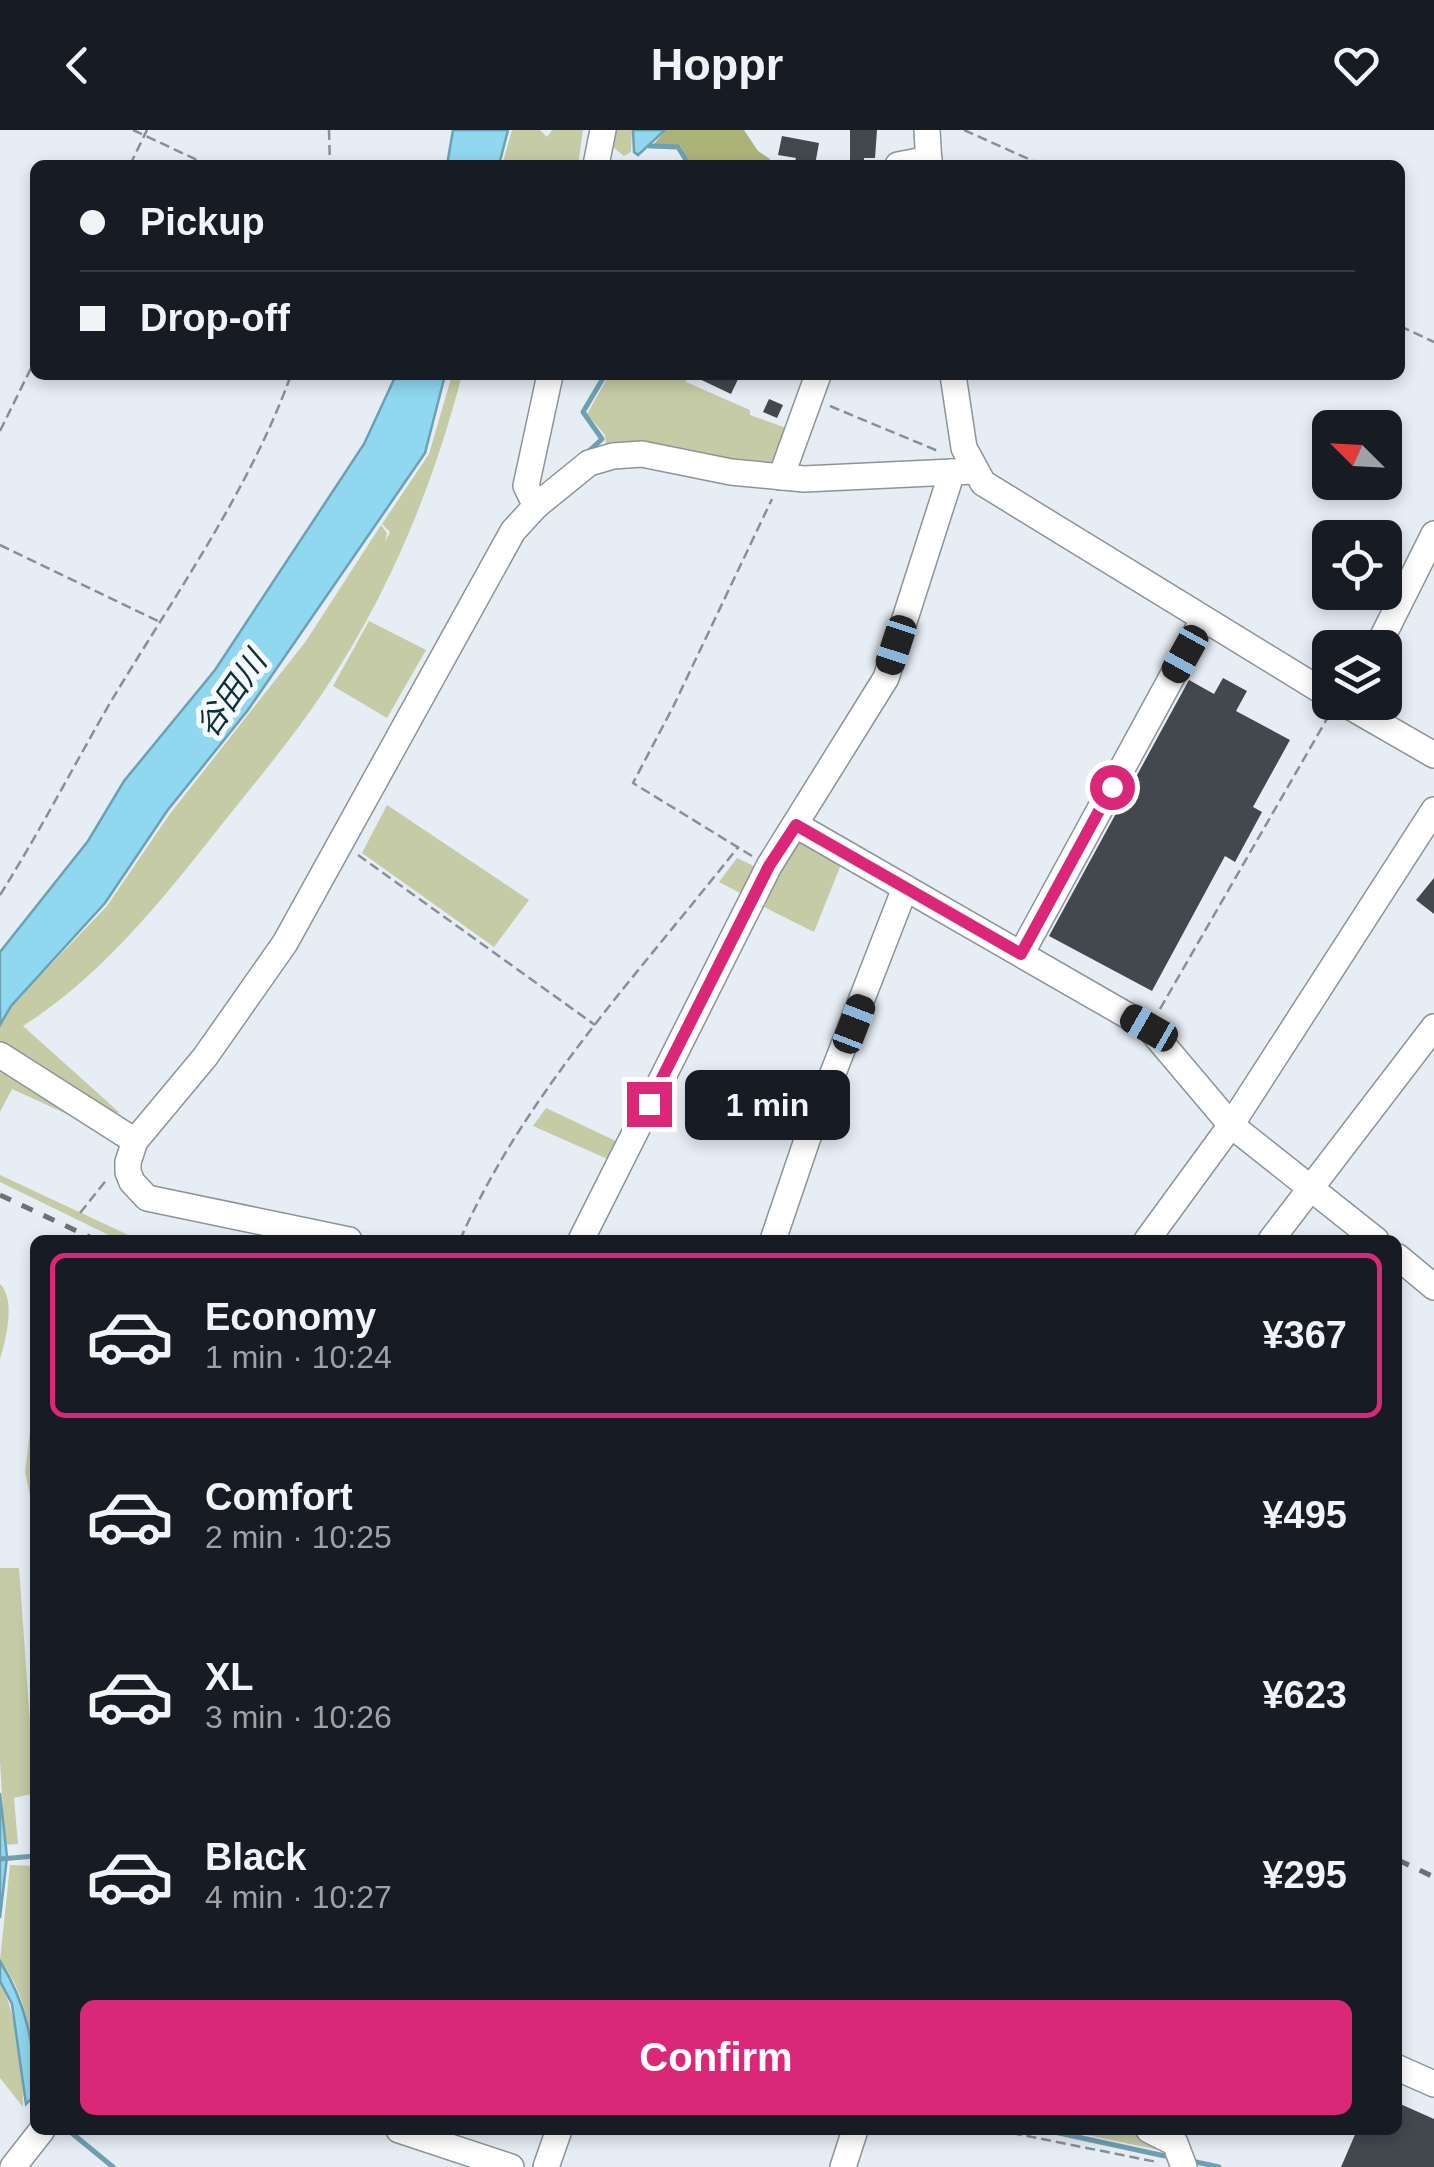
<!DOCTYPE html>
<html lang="en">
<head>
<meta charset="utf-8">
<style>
	:root { --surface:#171b24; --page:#20242c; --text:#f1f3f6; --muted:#9ea1a6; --line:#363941; --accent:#db2777 }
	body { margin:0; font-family:Helvetica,"Noto Sans JP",sans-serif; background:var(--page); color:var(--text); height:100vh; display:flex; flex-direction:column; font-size:38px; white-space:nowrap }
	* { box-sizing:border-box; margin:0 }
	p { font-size:32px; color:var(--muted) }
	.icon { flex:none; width:55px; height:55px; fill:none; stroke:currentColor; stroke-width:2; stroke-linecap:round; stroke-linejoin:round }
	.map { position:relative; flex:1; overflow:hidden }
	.sheet { position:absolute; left:30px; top:1105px; width:1372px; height:900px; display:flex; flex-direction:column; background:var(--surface); border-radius:15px; box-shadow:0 5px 15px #0003 }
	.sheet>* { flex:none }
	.banner { position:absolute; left:30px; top:30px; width:1375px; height:220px; border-radius:15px; box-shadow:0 5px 15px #0003; display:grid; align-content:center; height:220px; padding:0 50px; background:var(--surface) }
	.needle { width:65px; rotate:294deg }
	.buttons { position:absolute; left:1312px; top:280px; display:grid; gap:20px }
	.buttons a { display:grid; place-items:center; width:90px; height:90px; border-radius:15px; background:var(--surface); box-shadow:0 5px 15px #0003; font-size:50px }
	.end { position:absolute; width:45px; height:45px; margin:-22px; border:12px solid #db2777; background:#fff; box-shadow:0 0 0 5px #fff }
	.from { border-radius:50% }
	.bubble { position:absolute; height:70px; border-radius:15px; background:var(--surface); box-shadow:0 5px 15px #0003; font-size:32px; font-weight:700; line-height:70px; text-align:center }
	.car { position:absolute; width:30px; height:60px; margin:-30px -15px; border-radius:12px; box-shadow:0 0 8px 2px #0007; background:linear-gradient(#222 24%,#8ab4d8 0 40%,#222 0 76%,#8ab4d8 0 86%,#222 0) }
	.banner b { display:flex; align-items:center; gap:35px; height:95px; font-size:38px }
	.banner b+b { border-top:2px solid var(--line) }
	.banner i { width:25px; height:25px; background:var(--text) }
	ul { padding:18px 0 0; list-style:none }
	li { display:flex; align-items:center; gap:30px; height:165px; margin:0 20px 15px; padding:0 30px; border:5px solid transparent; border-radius:15px }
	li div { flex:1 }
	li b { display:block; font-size:38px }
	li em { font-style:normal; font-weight:700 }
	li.active { border-color:var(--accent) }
	li>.icon { width:90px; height:90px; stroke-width:1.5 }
	.action { display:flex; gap:20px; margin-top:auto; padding:20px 50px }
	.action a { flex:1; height:115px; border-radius:15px; background:var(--accent); color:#fff; font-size:40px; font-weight:700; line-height:115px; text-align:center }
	header { display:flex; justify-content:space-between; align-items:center; height:130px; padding:0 50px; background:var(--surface); font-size:45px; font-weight:700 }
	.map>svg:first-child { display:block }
	.green { fill:#c5cba5 }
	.forest { fill:#abb378 }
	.water { fill:#90d7f0; stroke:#6da0b2; stroke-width:2.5 }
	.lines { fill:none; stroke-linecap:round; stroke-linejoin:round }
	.stream { stroke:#6da0b2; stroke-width:5 }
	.building { fill:#43484f }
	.minor-casing { stroke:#8c939a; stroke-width:28 }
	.path { stroke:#8a8f95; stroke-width:2.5; stroke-dasharray:10 5; stroke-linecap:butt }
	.minor { stroke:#fff; stroke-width:25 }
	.rail { stroke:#6d7176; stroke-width:5; stroke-dasharray:12 12; stroke-linecap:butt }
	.route { stroke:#db2777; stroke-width:12 }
	.labels { text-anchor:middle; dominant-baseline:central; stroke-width:10; stroke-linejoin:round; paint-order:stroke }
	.water-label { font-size:32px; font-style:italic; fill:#0d2f3a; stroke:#f5fafe }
</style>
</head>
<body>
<header><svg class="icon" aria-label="back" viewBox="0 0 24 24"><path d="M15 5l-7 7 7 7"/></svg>Hoppr<svg class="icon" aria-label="heart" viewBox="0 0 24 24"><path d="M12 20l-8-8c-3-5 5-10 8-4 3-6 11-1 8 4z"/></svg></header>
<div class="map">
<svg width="1434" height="2037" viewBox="0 0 1434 2037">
	<rect width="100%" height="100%" fill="#e6edf5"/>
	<!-- green -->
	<g class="green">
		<path d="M 512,0 L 540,0 L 547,7 L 552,0 L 583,0 L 578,35 L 502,35 Z"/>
		<path d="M 612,0 L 632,0 L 631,22 L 624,26 L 610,15 Z"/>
		<path d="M 452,245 L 462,245 C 433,356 390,461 326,558 C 293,608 253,655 215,703 C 158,775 101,846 23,896 L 120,983 L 105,981 L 0,919 L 0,895 L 11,876 L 107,776 L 169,685 L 306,511 L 381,395 L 387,403 L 385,412 L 390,402 L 382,394 L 429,324 Z"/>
		<path d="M 609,245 L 688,245 L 686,252 L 750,280 L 750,285 L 789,299 L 776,340 L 619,314 L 606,315 L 605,305 L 587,284 Z"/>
		<path d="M 369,491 L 426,520 L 387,588 L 333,556 Z"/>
		<path d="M 387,675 L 529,770 L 494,817 L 362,723 Z"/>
		<path d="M 800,709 L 842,732 L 814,802 L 762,776 Z"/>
		<path d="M 737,728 L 758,738 L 744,765 L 719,752 Z"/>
		<path d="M 0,941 L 91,991 L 101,1001 L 99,1004 L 80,990 L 12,959 L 0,982 Z"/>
		<path d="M 546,978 L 620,1013 L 612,1031 L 533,996 Z"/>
		<path d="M 0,1045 L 139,1110 L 119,1110 L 0,1052 Z"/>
		<path d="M 0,1154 C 16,1169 6,1209 0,1229 Z"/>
		<path d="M 35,1261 L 32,1376 L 25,1342 Z"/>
		<path d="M 0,1438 L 19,1438 L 35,1663 L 14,1668 L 18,1714 L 5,1715 L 0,1631 Z"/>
		<path d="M 10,1735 L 35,1736 L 35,1936 C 29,1897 25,1862 0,1830 Z"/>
		<path d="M 0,1849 C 17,1889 23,1936 23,1977 L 0,1948 Z"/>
		<path d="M 1134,2000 L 1164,2021 L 1068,2001 L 1068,2000 Z"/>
	</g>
	<!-- forest -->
	<path class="forest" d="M 666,0 L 744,0 L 758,21 L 770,29 L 768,35 L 691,35 L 680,15 L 653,15 Z"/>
	<!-- water -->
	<g class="water">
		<path d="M 453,0 L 508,0 L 499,35 L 447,35 Z"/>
		<path d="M 633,0 L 665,0 L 638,25 L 634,22 Z"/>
		<path d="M 396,245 L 445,245 L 425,323 L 248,580 L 167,681 L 105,773 L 11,876 L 0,895 L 0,822 L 88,711 L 124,651 L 215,540 L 364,314 Z"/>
		<path d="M 0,1663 L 7,1727 L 0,1788 Z"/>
		<path d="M 0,1831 C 26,1873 35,1915 35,1965 L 26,1974 L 12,1874 L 0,1851 Z"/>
	</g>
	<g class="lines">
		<!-- stream -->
		<g class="stream">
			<path d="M 650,16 L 678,17 L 689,35"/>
			<path d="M 588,322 L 602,309 L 583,282 L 605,245"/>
			<path d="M 0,1729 L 35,1726"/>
			<path d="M 68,2000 L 113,2037"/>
			<path d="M 1045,2000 L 1165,2026"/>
			<path d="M 1196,2032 L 1219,2037"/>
		</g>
	</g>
	<!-- building -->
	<g class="building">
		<path d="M 850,0 L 877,0 L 875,28 L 864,28 L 864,35 L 850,35 Z"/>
		<path d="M 782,6 L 819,13 L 815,35 L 794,35 L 796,28 L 778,25 Z"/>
		<path d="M 691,245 L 740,245 L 731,264 Z"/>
		<path d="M 769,269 L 783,275 L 777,288 L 763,282 Z"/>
		<path d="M 1223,548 L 1247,561 L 1236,581 L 1290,610 L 1253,677 L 1262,682 L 1235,732 L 1225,726 L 1152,861 L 1049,806 L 1189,550 L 1214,564 Z"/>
		<path d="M 1434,748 L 1434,784 L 1416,770 Z"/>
		<path d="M 1398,1973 L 1434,1989 L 1434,2037 L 1341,2037 L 1357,2000 L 1398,2000 Z"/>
	</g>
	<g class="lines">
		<!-- minor casing -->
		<g class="minor-casing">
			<g id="minor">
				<path d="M 927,0 L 929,35"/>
				<path d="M 596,35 L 603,0"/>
				<path d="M 898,35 L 929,29"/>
				<path d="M 953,245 L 964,318 L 983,353 L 1330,566"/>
				<path d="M 781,347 L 818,245"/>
				<path d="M 536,376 L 526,356 L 550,245"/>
				<path d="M 1377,518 L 1434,404"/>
				<path d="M 1342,572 L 1434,625"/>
				<path d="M 796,695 L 1149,898 L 1231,995 L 1376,1110"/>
				<path d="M 1021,824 L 1203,490"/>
				<path d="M 0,925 L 135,1011"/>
				<path d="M 349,1110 L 147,1068 L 132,1052 L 128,1042 L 128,1032 L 135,1011 L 205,927 L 285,813 L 513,401 L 536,376 L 589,333 L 613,326 L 642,324 L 731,342 L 804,349 L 974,341"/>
				<path d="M 581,1110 L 769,736 L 886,548 L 952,342"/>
				<path d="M 773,1110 L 807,1010 L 905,758"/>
				<path d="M 1147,1110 L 1231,995 L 1434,680"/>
				<path d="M 1271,1110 L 1434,897"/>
				<path d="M 1398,1127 L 1434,1157"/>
				<path d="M 1398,1938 L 1434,1954"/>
				<path d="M 399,2000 L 511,2037"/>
				<path d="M 1149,2000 L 1175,2013 L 1184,2037"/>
				<path d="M 13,2037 L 42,2000"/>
				<path d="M 546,2037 L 559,2000"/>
				<path d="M 843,2037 L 855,2000"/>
			</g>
		</g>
		<!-- path -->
		<g class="path">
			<path d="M 133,0 L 208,35"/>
			<path d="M 329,0 L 330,35"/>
			<path d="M 964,0 L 1042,35"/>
			<path d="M 130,35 L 147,0"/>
			<path d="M 1400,196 L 1434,212"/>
			<path d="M 830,276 L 938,321"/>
			<path d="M 0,301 L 35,230"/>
			<path d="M 0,415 L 160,492"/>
			<path d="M 358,725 L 595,895"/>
			<path d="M 752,726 L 633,653 L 673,577 L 772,369"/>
			<path d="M 0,765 C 39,703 73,637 110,573 C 174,466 248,363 291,245"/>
			<path d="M 1160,879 L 1328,587"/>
			<path d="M 80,1083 L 108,1048"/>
			<path d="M 460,1110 C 524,964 641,841 738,717"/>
			<path d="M 997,2000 L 1157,2032"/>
		</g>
		<!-- minor -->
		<use href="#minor" class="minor"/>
		<!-- rail -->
		<g class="rail">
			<path d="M 0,1065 L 96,1110"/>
			<path d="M 1398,1730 L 1434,1747"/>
		</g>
	</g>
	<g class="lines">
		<!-- route -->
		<path class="route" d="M 649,974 L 769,736 L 796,695 L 1021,824 L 1112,657"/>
	</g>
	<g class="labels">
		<!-- water labels -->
		<g class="water-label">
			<text transform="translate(231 564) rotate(-55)">谷田川</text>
		</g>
	</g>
</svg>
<div class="buttons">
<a><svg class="needle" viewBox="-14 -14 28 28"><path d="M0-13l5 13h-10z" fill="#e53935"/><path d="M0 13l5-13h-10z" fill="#9ea1a6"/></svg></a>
<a><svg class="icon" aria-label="locate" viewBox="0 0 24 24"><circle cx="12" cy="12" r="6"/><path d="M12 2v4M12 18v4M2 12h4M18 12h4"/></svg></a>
<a><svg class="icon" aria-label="layers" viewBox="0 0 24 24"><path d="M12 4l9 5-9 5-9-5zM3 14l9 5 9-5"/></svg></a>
</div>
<i class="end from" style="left:1112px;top:657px"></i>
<i class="end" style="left:649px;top:974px"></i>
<div class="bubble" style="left:685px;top:940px;width:165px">1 min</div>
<i class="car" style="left:896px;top:515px;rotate:198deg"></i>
<i class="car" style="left:1185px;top:524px;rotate:209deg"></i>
<i class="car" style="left:854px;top:894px;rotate:21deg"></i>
<i class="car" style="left:1149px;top:898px;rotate:300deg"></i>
<div class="banner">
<b><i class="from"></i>Pickup</b>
<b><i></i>Drop-off</b>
</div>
<section class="sheet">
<ul>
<li class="active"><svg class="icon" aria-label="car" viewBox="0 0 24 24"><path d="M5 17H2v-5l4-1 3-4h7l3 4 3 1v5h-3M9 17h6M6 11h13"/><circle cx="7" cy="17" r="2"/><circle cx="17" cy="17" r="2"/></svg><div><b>Economy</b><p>1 min · 10:24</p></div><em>¥367</em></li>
<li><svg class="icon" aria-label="car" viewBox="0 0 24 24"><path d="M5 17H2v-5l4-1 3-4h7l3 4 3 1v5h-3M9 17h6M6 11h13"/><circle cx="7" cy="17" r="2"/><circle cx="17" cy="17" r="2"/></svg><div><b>Comfort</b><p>2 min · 10:25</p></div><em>¥495</em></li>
<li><svg class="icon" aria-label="car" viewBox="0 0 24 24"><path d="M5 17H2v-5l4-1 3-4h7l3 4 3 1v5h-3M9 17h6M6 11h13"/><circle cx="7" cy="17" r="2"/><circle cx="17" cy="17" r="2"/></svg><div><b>XL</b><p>3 min · 10:26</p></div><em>¥623</em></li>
<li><svg class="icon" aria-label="car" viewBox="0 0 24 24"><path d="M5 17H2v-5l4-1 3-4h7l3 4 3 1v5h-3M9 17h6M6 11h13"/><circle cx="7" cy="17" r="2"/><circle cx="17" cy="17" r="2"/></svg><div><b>Black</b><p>4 min · 10:27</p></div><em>¥295</em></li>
</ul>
<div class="action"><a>Confirm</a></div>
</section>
</div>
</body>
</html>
